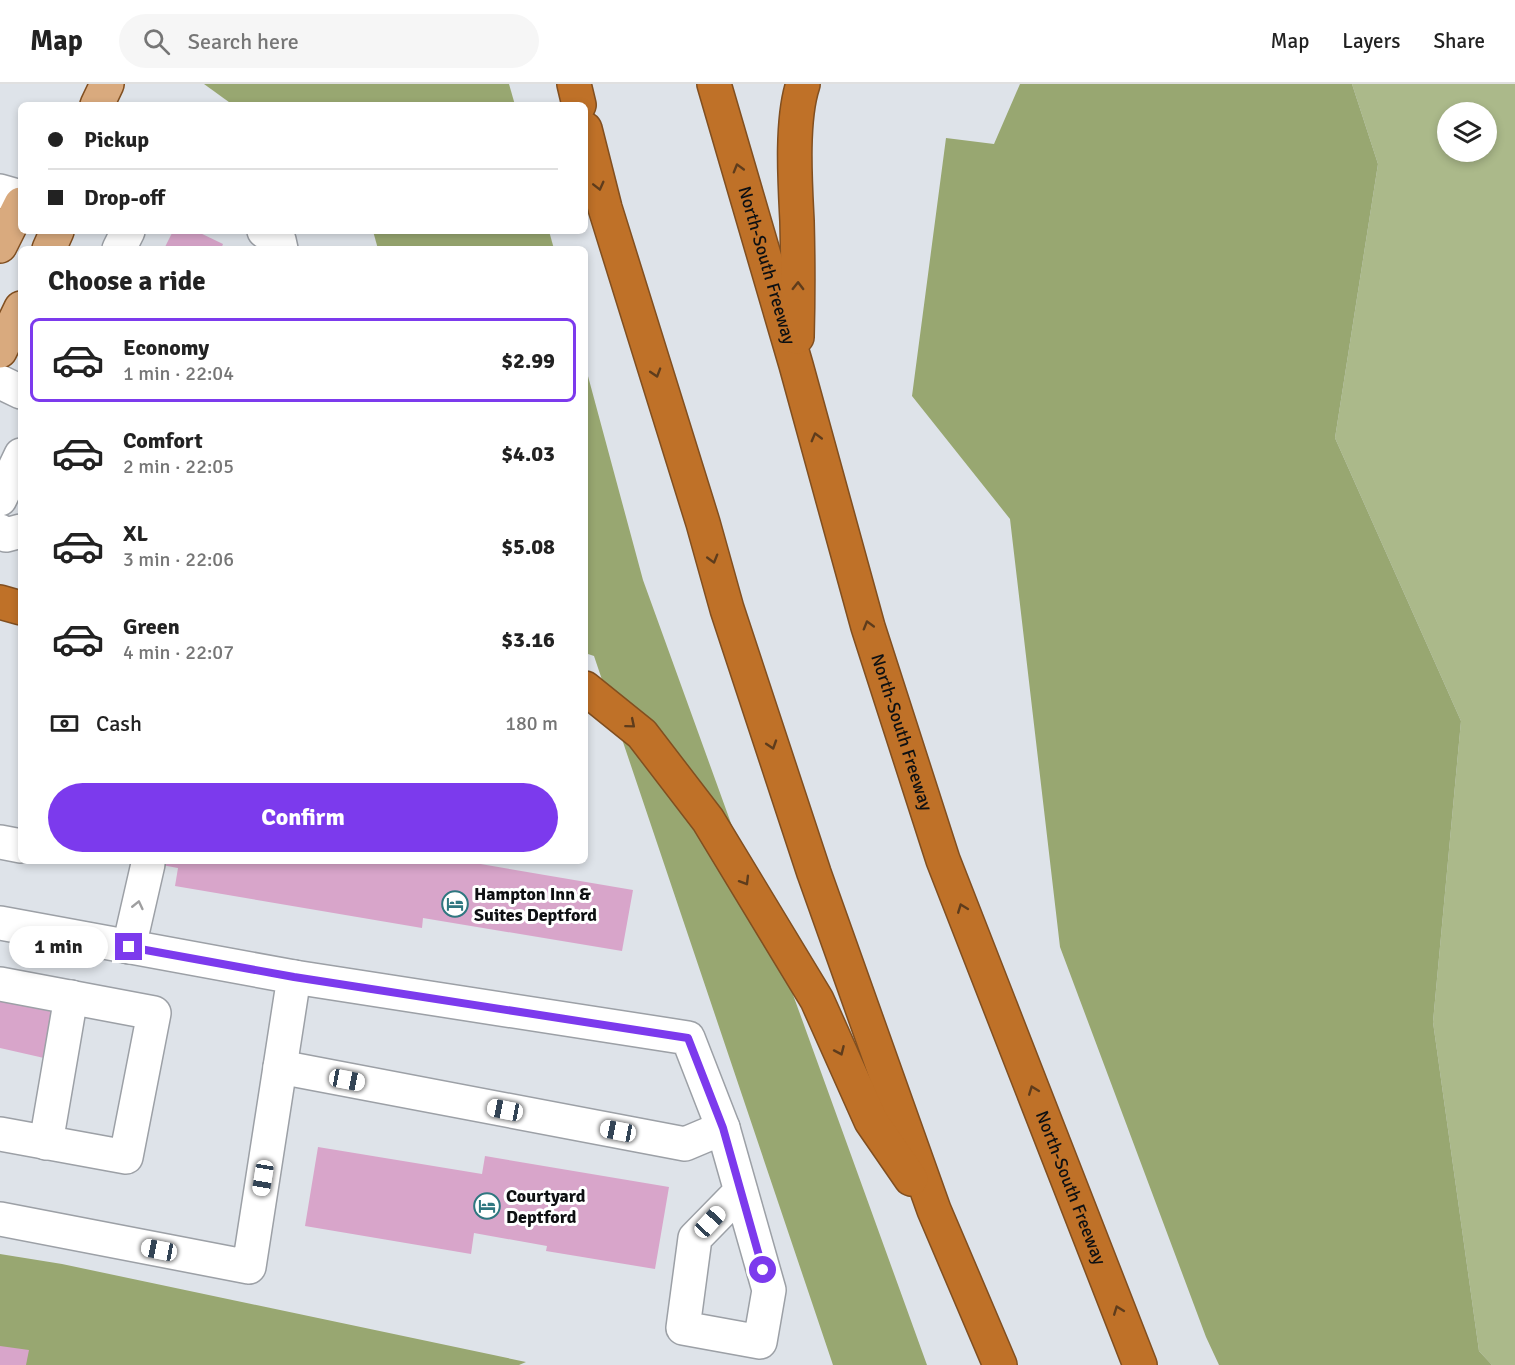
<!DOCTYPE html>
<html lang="en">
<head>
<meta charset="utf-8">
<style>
	:root { --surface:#fff; --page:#f6f6f6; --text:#222; --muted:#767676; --line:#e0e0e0; --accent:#7c3aed }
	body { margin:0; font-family:Signika,sans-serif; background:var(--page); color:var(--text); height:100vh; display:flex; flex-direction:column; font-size:22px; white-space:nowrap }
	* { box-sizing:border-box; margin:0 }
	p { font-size:20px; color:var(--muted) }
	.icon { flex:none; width:33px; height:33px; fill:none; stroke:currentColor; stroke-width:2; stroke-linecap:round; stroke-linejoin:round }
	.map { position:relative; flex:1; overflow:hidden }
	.panel { position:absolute; left:18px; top:162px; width:570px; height:618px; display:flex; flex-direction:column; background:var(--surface); border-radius:9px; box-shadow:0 3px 9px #0003 }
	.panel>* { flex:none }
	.banner { position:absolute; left:18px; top:18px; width:570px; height:132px; border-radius:9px; box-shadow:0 3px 9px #0003; display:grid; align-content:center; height:132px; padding:0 30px; background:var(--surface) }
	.tools { position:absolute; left:1437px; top:18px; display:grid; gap:12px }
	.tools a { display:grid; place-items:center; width:60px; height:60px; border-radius:50%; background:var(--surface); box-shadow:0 3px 9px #0003; font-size:30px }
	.end { position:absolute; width:27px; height:27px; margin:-14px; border:8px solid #7c3aed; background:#fff; box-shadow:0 0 0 3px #fff }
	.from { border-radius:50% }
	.bubble { position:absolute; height:42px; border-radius:21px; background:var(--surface); box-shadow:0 3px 9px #0003; font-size:20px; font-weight:700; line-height:42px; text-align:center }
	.car { position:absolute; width:18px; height:36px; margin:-18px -9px; border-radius:8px; box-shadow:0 0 4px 2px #0007; background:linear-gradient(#fff 24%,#345 0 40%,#fff 0 76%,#345 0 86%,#fff 0) }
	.banner b { display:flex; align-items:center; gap:21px; height:57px; font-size:22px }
	.banner b+b { border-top:2px solid var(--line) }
	.banner i { width:15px; height:15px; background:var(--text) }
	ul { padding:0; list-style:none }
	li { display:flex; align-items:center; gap:18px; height:84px; margin:0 12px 9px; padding:0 18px; border:3px solid transparent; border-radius:9px }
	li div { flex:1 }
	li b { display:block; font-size:22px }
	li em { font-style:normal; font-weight:700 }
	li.on { border-color:var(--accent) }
	li>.icon { width:54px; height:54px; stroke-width:1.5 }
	h2 { padding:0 30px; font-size:27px; line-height:72px }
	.pay { display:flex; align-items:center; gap:15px; height:66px; padding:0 30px; font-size:22px }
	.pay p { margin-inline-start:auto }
	.cta { display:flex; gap:12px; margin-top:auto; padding:12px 30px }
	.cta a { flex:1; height:69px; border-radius:36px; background:var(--accent); color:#fff; font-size:24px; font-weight:700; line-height:69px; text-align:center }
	header { display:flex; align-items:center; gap:36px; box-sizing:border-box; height:84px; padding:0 30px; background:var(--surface); border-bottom:2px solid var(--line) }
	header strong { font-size:28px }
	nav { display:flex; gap:33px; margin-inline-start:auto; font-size:21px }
	.search { width:420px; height:54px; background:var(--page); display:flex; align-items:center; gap:15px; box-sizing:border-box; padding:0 21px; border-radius:33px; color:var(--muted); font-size:22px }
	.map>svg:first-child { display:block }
	.green { fill:#abb98a; fill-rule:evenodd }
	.forest { fill:#98a771 }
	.building { fill:#d8a5ca }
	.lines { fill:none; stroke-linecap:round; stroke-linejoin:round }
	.minor-casing { stroke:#9ca0a6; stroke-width:36 }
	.major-casing { stroke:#814f20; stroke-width:36 }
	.highway-casing { stroke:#814f20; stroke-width:36 }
	.minor { stroke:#fff; stroke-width:33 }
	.major { stroke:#d9aa7e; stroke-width:33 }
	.highway { stroke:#bf7128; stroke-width:33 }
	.oneway { stroke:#5e3c1c }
	.oneway2 { stroke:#9f9fa0 }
	.route { stroke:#7c3aed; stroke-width:8 }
	.labels { text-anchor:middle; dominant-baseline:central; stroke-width:6; stroke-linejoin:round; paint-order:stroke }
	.street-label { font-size:18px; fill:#0e1012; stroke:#fff }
	.poi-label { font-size:18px; font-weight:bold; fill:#0e1012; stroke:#fff; text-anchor:start }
</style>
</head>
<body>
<header>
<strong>Map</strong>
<div class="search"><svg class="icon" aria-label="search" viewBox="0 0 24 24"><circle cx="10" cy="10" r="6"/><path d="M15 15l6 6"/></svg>Search here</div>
<nav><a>Map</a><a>Layers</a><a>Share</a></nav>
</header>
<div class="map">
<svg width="1515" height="1281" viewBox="0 0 1515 1281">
	<rect width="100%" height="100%" fill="#dee3e9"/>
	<!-- green -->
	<path class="green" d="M 1352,0 L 1515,0 L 1515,1281 L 1492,1281 L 1479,1267 L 1433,938 L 1461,637 L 1335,354 L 1378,80 ZM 1448,28 L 1486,28 L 1486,68 L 1448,68 Z"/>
	<!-- forest -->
	<g class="forest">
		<path d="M 204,0 L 509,0 L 515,21 L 233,21 Z"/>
		<path d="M 1020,0 L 1352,0 L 1378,80 L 1335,354 L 1461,637 L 1433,938 L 1479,1267 L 1492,1281 L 1219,1281 L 1206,1253 L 1060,863 L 1010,435 L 912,312 L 946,54 L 994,60 Z"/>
		<path d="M 373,147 L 549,147 L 554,165 L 378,165 Z"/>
		<path d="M 585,281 L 643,496 L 927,1281 L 833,1281 L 594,572 L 585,569 Z"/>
		<path d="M 0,1170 L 62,1180 L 526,1278 L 519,1281 L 0,1281 Z"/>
	</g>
	<!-- building -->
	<g class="building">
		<path d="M 173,147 L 196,147 L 223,160 L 221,165 L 164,165 Z"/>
		<path d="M 140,777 L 463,777 L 633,806 L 622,867 L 423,834 L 422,844 L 175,802 L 178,784 Z"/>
		<path d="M 0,913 L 54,924 L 44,974 L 0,964 Z"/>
		<path d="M 318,1063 L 482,1090 L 485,1072 L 669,1103 L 655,1185 L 546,1167 L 547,1162 L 474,1149 L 471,1170 L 305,1142 Z"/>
		<path d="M 0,1262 L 29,1266 L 26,1281 L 0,1281 Z"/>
	</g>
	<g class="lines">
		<!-- minor casing -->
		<g class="minor-casing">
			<g id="minor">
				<path d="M 0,107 L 21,113"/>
				<path d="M 264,147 L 279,156 L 281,165"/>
				<path d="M 119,165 L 128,147"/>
				<path d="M 0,298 L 21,308"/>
				<path d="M 0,415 L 21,371"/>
				<path d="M 0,447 L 6,451 L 21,447"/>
				<path d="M 0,758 L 21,762"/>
				<path d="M 0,839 L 294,893 L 249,1183 L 0,1135"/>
				<path d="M 129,863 L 148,780"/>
				<path d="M 294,893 L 688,954 L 723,1044"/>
				<path d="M 0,900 L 154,929 L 126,1073 L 0,1050"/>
				<path d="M 280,983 L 685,1060 L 723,1044 L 769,1206 L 760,1258 L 683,1244 L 695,1154 L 741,1107"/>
				<path d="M 46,1059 L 71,913"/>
			</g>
		</g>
		<!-- major casing -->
		<g class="major-casing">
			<g id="major">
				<path d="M 97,21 L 107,0"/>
				<path d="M 0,162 L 21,120"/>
				<path d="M 49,165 L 57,147"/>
				<path d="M 0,267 L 21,224"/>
			</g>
		</g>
		<!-- highway casing -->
		<g class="highway-casing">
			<g id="highway">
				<path d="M 574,0 L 579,21"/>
				<path id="s1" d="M 714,0 L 796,281 L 868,543 L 943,776 L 1140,1281"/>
				<path d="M 585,45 L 605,124 L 703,439 L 727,525 L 814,789 L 934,1126 L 1000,1281"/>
				<path d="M 797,253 C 798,214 798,176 797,137 C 795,98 791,36 803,0"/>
				<path d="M 0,518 L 21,524"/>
				<path d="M 585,604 L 642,650 L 708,736 L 817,916 L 871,1037 L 911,1095"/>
			</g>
		</g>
		<!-- minor -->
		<use href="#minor" class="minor"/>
		<!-- major -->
		<use href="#major" class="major"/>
		<!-- highway -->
		<use href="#highway" class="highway"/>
	</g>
	<!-- one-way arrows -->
	<defs><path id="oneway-chevron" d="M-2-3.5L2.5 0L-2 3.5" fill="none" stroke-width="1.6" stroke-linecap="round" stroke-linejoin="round" transform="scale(1.5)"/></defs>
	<g class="oneway">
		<use href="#oneway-chevron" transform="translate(738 84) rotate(-106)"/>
		<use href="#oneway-chevron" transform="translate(599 102) rotate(76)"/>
		<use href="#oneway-chevron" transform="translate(798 202) rotate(-89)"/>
		<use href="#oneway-chevron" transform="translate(656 289) rotate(73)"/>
		<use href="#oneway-chevron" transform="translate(816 353) rotate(-105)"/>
		<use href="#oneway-chevron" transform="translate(713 475) rotate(74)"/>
		<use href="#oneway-chevron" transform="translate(868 541) rotate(-106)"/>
		<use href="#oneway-chevron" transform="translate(631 640) rotate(40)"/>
		<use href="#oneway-chevron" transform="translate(772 661) rotate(72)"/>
		<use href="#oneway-chevron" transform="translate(745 797) rotate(59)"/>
		<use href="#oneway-chevron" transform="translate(962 824) rotate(-111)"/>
		<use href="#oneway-chevron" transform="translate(840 967) rotate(66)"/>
		<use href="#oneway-chevron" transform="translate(1033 1006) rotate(-111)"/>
		<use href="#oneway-chevron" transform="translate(1118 1226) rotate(-111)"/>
	</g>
	<use class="oneway2" href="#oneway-chevron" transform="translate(138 821) rotate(-77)"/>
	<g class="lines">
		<!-- route -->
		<path class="route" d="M 129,863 L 294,893 L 688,954 L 723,1044 L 763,1186"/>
	</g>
	<!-- icons -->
	<defs>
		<g id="hotel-ring" transform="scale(1.35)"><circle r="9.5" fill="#fff" stroke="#2f7780" stroke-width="1.5"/><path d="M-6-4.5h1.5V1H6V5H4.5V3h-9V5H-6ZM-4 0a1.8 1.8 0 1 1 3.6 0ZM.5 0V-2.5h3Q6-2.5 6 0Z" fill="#2f7780"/></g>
	</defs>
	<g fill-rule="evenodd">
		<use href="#hotel-ring" x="455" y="820"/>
		<use href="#hotel-ring" x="487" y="1122"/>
	</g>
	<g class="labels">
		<!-- street labels -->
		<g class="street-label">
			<text stroke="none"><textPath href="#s1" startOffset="189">North-South Freeway</textPath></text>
			<text stroke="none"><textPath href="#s1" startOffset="675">North-South Freeway</textPath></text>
			<text stroke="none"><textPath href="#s1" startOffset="1161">North-South Freeway</textPath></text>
		</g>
		<!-- poi labels -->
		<g class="poi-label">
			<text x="474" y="810">Hampton Inn &amp;<tspan x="474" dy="21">Suites Deptford</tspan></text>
			<text x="506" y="1112">Courtyard<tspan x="506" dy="21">Deptford</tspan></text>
		</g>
	</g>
</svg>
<div class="tools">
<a><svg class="icon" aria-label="layers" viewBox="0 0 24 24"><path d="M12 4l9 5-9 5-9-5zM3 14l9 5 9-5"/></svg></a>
</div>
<i class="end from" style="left:763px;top:1186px"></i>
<i class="end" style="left:129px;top:863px"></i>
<div class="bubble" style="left:9px;top:842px;width:99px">1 min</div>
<i class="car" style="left:347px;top:996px;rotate:101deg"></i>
<i class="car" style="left:505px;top:1026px;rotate:281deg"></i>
<i class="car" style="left:618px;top:1047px;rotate:281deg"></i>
<i class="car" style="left:263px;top:1094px;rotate:189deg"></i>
<i class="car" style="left:710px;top:1138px;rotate:43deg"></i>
<i class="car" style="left:159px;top:1166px;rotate:281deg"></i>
<div class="banner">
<b><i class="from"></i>Pickup</b>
<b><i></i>Drop-off</b>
</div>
<section class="panel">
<h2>Choose a ride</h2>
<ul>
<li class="on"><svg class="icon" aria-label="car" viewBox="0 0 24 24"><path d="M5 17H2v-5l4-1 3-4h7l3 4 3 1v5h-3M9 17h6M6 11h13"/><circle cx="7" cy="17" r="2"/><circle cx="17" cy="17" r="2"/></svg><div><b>Economy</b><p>1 min · 22:04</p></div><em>$2.99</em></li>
<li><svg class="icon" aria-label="car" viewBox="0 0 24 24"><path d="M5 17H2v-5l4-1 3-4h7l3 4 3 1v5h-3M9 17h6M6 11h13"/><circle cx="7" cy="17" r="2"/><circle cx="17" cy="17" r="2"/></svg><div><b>Comfort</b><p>2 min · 22:05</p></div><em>$4.03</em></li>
<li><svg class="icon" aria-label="car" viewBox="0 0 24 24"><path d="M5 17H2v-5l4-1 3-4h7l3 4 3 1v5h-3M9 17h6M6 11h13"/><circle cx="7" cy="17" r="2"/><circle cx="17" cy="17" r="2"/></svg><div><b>XL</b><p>3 min · 22:06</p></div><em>$5.08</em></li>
<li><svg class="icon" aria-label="car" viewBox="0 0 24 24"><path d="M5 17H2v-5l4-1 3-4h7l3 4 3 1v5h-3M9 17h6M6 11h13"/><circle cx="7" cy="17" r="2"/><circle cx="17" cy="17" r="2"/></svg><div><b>Green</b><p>4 min · 22:07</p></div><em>$3.16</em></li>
</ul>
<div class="pay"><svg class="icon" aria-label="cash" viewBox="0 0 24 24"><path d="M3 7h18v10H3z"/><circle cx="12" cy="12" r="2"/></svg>Cash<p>180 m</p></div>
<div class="cta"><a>Confirm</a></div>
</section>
</div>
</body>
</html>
